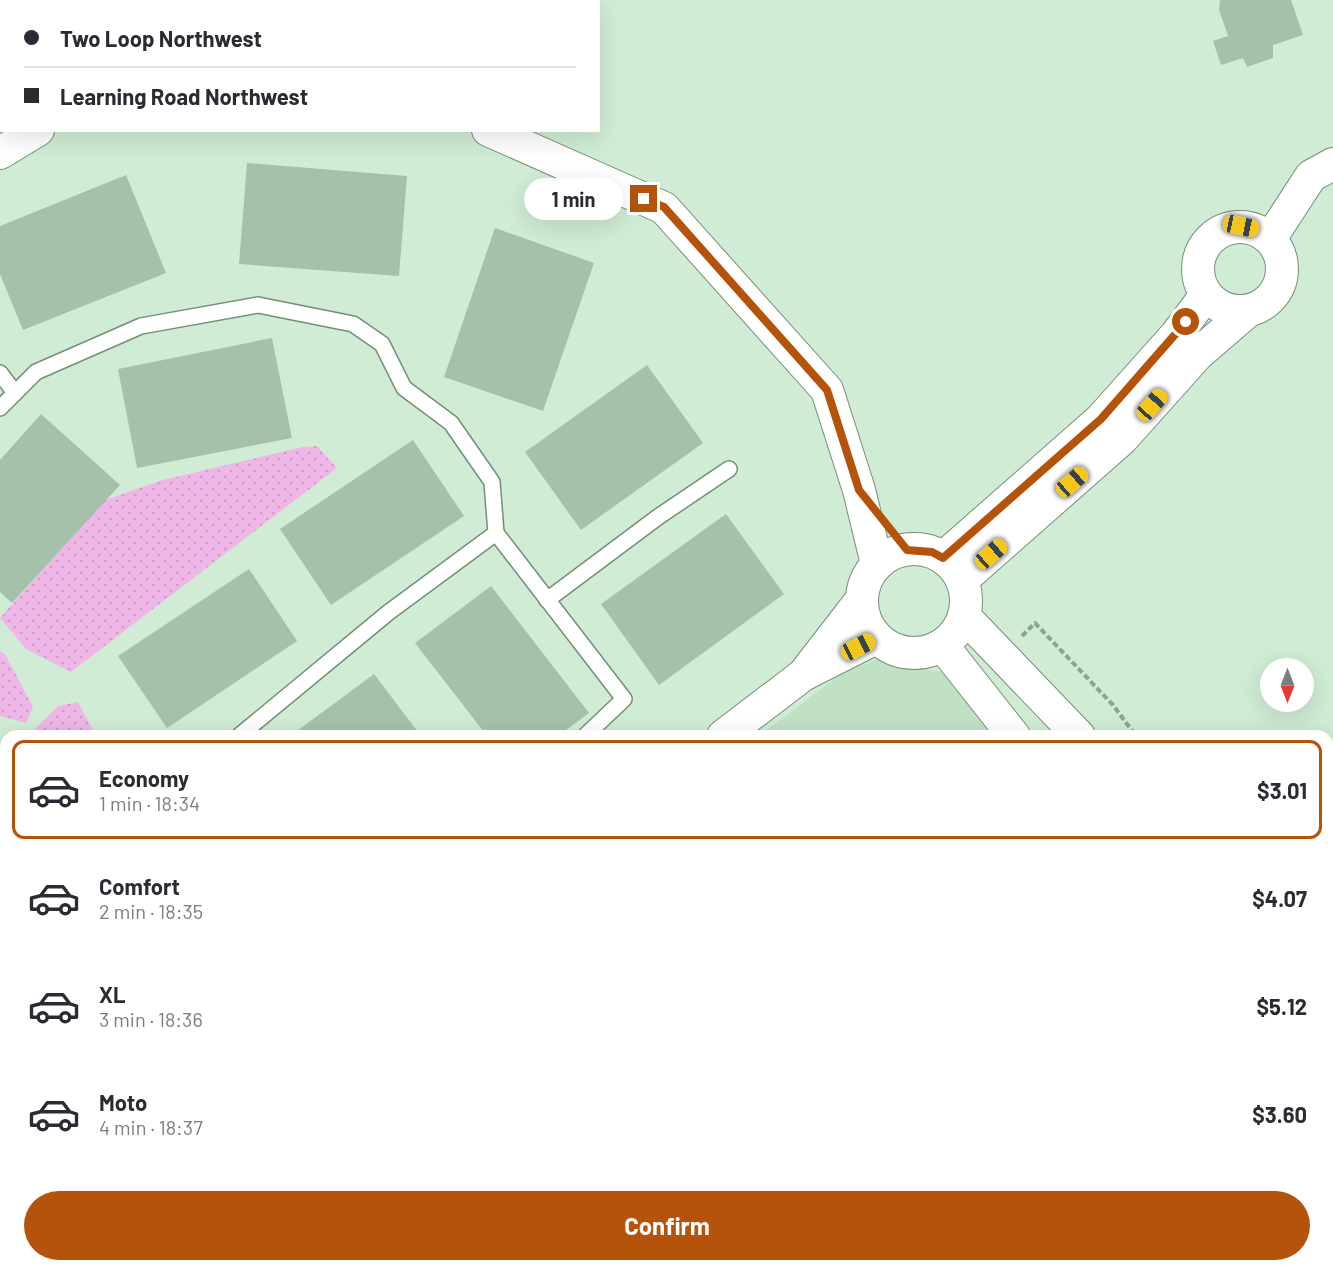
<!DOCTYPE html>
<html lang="en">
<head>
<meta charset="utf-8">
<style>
	:root { --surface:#fff; --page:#f7f7f7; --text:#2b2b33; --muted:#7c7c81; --line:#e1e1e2; --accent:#b45309 }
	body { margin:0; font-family:Barlow,sans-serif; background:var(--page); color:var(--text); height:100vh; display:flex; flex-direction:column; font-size:22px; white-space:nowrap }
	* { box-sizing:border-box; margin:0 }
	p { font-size:20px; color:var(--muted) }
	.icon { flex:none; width:33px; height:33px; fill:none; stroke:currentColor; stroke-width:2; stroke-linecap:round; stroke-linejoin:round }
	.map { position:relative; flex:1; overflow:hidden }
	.sheet { position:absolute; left:0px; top:730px; width:1334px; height:542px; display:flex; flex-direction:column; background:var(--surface); border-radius:18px 18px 0 0; box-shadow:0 6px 24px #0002 }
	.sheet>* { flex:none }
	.guide { position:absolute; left:0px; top:0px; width:600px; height:132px; box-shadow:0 6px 24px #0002; display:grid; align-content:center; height:132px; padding:0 24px; background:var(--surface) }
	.needle { width:39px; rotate:180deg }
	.buttons { position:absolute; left:1260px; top:658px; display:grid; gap:12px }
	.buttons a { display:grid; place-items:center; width:54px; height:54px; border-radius:50%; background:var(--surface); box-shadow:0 6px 24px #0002; font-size:30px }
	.end { position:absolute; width:27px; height:27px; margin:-14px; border:8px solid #b45309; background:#fff; box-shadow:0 0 0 3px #fff }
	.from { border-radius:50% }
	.bubble { position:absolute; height:42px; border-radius:21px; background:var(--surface); box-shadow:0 6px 24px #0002; font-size:20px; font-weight:700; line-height:42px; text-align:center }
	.car { position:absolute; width:18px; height:36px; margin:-18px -9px; border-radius:8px; box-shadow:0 0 4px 2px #0007; background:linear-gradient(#f5c518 24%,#345 0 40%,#f5c518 0 76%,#345 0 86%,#f5c518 0) }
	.guide b { display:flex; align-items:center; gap:21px; height:57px; font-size:22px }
	.guide b+b { border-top:2px solid var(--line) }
	.guide i { width:15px; height:15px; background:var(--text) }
	ul { padding:10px 0 0; list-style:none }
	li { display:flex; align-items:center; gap:18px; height:99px; margin:0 12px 9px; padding:0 12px; border:3px solid transparent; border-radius:12px }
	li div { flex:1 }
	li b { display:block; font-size:22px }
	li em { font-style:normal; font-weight:700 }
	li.active { border-color:var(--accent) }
	li>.icon { width:54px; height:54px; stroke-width:1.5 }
	.cta { display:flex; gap:12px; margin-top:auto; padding:12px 24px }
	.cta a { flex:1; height:69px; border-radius:36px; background:var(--accent); color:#fff; font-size:24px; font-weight:700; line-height:69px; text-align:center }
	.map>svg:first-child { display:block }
	.built { fill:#bfe1c4 }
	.grass { fill:url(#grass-dots) }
	.building { fill:#a6c1aa }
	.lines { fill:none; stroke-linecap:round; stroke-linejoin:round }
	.lane-casing { stroke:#758e78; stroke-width:18 }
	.street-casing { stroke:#758e78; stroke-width:34 }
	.secondary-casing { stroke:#758e78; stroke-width:36 }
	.primary-casing { stroke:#758e78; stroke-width:36 }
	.path { stroke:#8ea391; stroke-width:4; stroke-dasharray:6 3; stroke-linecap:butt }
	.lane { stroke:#fff; stroke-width:15 }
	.street { stroke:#fff; stroke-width:32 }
	.secondary { stroke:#fff; stroke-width:33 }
	.primary { stroke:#fff; stroke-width:33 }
	.route { stroke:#b45309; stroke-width:8 }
</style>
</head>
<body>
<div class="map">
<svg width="1333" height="1271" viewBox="0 0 1333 1271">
	<defs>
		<pattern id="grass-dots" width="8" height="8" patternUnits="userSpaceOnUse" patternTransform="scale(1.5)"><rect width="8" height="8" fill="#efb7e7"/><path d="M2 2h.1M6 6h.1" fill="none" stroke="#cd9ec6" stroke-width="1.8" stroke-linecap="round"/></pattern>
	</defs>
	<rect width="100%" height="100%" fill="#d0ecd4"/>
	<!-- built -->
	<g class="built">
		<path d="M 0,0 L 491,0 L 492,1 L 2,2 L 0,118 Z"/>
		<path d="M 882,658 L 911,668 L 945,672 L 997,736 L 759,736 L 845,671 Z"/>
		<path d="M 813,1266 L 1018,1266 L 1011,1271 L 816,1271 Z"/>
	</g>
	<!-- grass -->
	<g class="grass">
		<path d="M 317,446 L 337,468 L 71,672 L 26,649 L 0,618 L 105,500 L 163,480 L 298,448 Z"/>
		<path d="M 0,651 L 5,654 L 33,707 L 26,723 L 0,716 Z"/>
		<path d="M 78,702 L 96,736 L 28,736 L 58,706 Z"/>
	</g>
	<!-- building -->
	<g class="building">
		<path d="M 1220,0 L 1291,0 L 1303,35 L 1273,45 L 1273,58 L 1247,67 L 1243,58 L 1221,65 L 1213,41 L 1228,36 L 1219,10 Z"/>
		<path d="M 247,163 L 407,176 L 399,276 L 239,264 Z"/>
		<path d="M 126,175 L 166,273 L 23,330 L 0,274 L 0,226 Z"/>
		<path d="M 495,228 L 594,263 L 543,411 L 444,377 Z"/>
		<path d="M 272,338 L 292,438 L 137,468 L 118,369 Z"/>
		<path d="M 647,365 L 703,443 L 581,530 L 525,452 Z"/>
		<path d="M 41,414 L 120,485 L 12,603 L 0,592 L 0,460 Z"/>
		<path d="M 413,440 L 464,516 L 331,605 L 280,529 Z"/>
		<path d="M 726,514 L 784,594 L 659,685 L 601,604 Z"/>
		<path d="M 249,569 L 297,641 L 167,728 L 118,656 Z"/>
		<path d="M 491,586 L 589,713 L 558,736 L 487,736 L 415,643 Z"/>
		<path d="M 374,674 L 421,736 L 295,736 L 293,734 Z"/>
		<path d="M 6,751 L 6,811 L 0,816 L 0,755 Z"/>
		<path d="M 6,964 L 6,1106 L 0,1099 L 0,969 Z"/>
		<path d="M 166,1266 L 706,1266 L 699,1271 L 160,1271 Z"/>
	</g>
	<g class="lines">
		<!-- lane casing -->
		<g class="lane-casing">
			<g id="lane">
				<path d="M 0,373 L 15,393"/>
				<path d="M 0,408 L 36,372 L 141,326 L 258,305 L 353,324 L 382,344 L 404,388 L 451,423 L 492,482 L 496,533 L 389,612 L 239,736"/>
				<path d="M 496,533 L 624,699 L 585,736"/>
				<path d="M 547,600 L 658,517 L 729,469"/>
				<path d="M 6,901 L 6,907"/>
				<path d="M 0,929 L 6,925"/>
				<path d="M 0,1167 L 6,1174"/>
				<path d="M 0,1206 L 6,1201"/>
				<path d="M 755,1266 L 759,1271"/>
			</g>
		</g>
		<!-- street casing -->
		<g class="street-casing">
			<g id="street">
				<path d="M 488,130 L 664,208 L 827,390 L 859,490 L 877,564"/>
				<path d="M 0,153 L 38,130"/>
				<circle cx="1240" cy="269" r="42"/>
				<path d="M 1270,239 L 1311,176 L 1333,164"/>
				<circle cx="914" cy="601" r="52"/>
				<path d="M 943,558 L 1101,419 L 1176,335 L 1206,295"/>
				<path d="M 962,580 L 1122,439 L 1198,354 L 1248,311"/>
				<path d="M 964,616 L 1079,736"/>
				<path d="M 942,645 L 1014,736"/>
				<path d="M 807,670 L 862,599"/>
				<path d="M 723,736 L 803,675 L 876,638"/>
				<path d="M 1328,1040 L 1333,1046"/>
				<path d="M 24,1271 L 30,1266"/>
			</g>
		</g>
		<!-- secondary casing -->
		<g class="secondary-casing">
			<path id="secondary" d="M 1328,1127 L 1333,1133"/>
		</g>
		<!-- primary casing -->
		<g class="primary-casing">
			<g id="primary">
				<path d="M 1328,1099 L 1333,1095"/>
				<path d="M 1328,1216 L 1333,1212"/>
				<path d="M 1089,1271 L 1096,1266"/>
				<path d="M 1257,1271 L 1264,1266"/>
			</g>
		</g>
		<!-- path -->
		<g class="path">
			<path d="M 1022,636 L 1035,623 L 1113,705 L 1136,736"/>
			<path d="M 1328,972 L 1333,978"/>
		</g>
		<!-- lane -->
		<use href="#lane" class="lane"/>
		<!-- street -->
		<use href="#street" class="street"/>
		<!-- secondary -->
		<use href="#secondary" class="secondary"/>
		<!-- primary -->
		<use href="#primary" class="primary"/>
	</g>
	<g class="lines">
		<!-- route -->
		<path class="route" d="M 644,199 L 664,207 L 827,390 L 859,490 L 907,550 L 932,552 L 943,558 L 1101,419 L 1186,322"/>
	</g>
</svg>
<div class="buttons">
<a><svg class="needle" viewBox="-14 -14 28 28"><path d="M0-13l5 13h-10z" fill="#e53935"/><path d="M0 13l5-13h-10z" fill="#7c7c81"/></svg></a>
</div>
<i class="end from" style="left:1186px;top:322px"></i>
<i class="end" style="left:644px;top:199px"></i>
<div class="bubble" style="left:524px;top:178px;width:99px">1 min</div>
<i class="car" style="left:1241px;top:226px;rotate:102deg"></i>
<i class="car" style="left:1152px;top:405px;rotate:42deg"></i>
<i class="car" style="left:1072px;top:482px;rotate:49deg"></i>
<i class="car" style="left:991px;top:554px;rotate:49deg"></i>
<i class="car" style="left:858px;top:647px;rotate:63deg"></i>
<div class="guide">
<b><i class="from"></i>Two Loop Northwest</b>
<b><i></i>Learning Road Northwest</b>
</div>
<section class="sheet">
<ul>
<li class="active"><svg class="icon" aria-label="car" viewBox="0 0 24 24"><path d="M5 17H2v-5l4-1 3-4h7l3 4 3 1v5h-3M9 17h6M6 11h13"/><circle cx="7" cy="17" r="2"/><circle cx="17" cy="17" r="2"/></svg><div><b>Economy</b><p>1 min · 18:34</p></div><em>$3.01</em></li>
<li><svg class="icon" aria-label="car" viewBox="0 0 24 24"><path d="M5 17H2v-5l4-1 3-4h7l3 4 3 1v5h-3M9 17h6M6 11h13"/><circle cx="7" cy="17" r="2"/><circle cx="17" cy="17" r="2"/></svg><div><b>Comfort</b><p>2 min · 18:35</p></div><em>$4.07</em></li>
<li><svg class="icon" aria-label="car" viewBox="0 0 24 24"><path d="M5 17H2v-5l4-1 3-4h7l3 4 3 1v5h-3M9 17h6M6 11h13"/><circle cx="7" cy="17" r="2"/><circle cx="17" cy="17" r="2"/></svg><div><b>XL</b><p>3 min · 18:36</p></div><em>$5.12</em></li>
<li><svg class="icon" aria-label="car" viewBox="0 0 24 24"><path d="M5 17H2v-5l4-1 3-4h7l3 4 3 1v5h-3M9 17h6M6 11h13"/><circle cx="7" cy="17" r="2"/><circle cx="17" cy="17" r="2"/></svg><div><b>Moto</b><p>4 min · 18:37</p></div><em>$3.60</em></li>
</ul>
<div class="cta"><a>Confirm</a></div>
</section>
</div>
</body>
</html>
